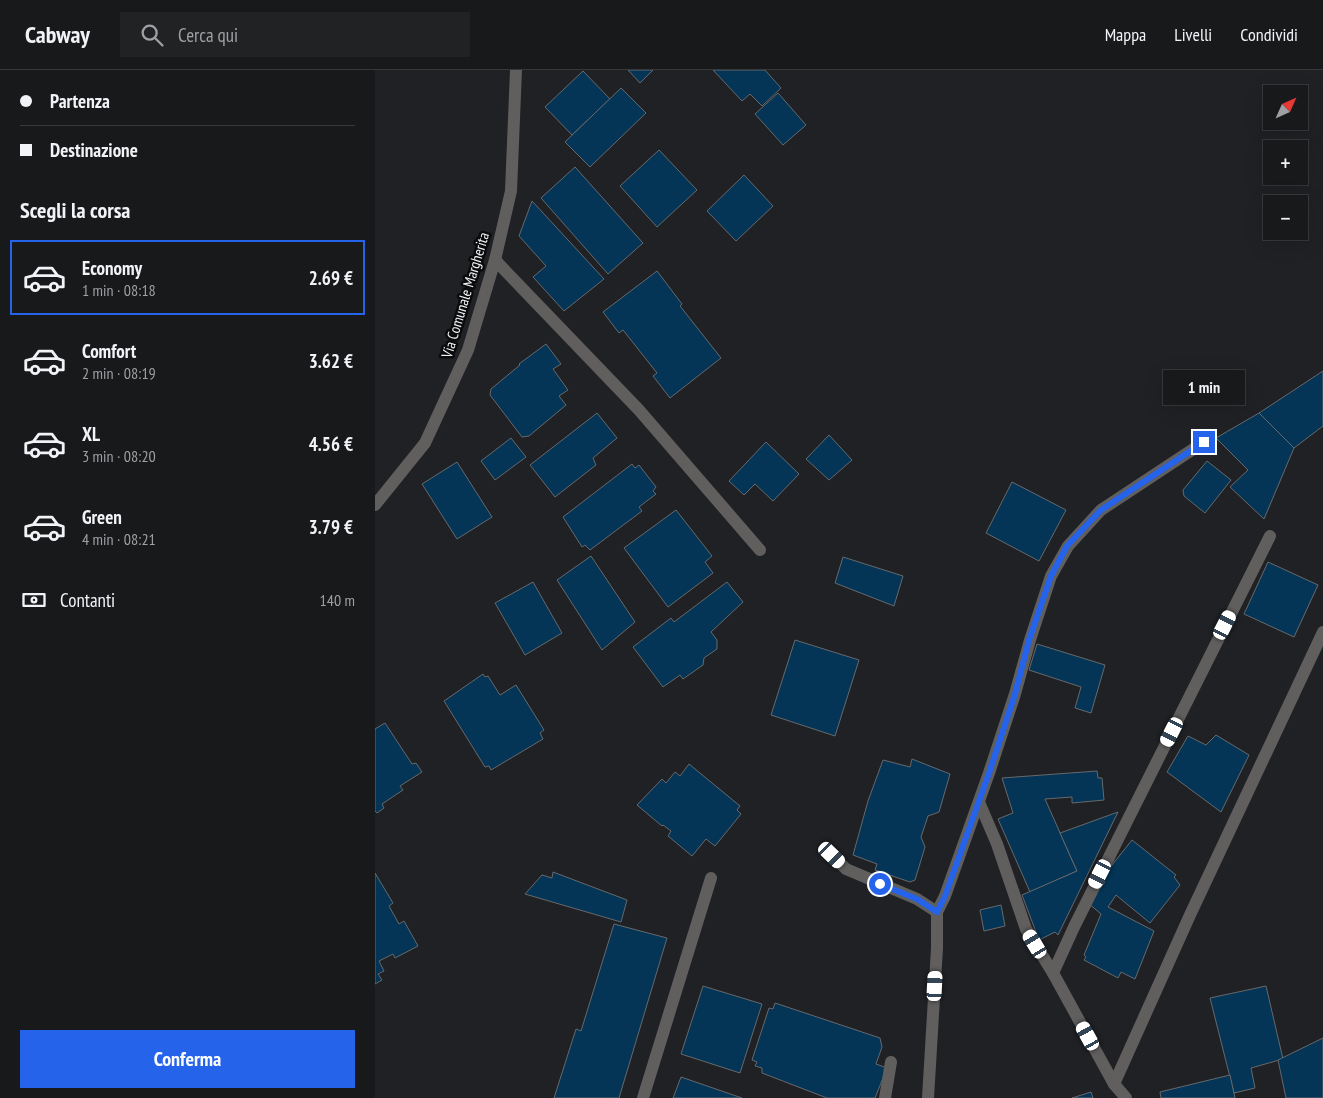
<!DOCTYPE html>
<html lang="it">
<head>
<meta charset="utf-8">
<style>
	:root { --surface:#17191b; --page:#202224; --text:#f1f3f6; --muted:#9ea0a3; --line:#36383a; --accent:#2563eb }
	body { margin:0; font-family:"PT Sans Narrow",sans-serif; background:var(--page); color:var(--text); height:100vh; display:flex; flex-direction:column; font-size:19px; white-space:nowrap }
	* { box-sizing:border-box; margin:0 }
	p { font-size:16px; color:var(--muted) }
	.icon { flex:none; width:28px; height:28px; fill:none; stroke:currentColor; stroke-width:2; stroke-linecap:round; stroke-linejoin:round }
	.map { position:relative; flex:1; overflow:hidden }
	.drawer { display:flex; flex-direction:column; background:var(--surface); width:375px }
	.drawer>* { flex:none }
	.top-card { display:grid; align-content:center; height:110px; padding:0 20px; background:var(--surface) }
	.needle { width:32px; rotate:45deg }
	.buttons { position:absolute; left:888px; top:15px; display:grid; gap:10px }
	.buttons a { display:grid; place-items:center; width:45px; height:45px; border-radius:0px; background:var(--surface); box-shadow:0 5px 20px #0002,0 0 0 1px var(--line); font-size:25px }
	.end { position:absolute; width:22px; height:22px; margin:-11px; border:6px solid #2563eb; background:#fff; box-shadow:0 0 0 2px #fff }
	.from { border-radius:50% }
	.bubble { position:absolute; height:35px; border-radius:0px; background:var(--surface); box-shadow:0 5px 20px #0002,0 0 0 1px var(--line); font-size:16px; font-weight:800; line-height:35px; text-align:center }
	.car { position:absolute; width:15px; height:30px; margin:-15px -8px; border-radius:6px; box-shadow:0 0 4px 1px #0007; background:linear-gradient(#fff 24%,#345 0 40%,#fff 0 76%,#345 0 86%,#fff 0) }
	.top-card b { display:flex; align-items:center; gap:18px; height:48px; font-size:19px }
	.top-card b+b { border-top:1px solid var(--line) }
	.top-card i { width:12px; height:12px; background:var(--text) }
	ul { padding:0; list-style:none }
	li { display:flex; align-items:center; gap:15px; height:75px; margin:0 10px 8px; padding:0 10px; border:2px solid transparent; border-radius:0px }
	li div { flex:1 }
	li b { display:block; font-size:19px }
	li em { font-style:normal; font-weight:800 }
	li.active { border-color:var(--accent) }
	li>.icon { width:45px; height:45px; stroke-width:1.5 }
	h2 { padding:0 20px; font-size:22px; line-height:60px }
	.pay { display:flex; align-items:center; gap:12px; height:55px; padding:0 20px; font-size:19px }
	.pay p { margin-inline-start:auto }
	.button { display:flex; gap:10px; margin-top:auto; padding:10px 20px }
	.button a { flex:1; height:58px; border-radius:0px; background:var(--accent); color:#fff; font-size:20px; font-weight:800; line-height:58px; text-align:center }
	header { display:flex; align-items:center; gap:30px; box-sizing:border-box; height:70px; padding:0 25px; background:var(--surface); border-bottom:1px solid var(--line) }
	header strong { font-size:24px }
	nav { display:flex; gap:28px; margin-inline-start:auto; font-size:18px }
	.search { width:350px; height:45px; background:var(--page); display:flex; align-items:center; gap:12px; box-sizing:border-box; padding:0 18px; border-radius:0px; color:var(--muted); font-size:19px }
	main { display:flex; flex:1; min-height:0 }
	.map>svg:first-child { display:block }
	.building { fill:#043556; stroke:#67696c }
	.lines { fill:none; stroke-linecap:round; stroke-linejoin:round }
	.minor { stroke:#605f5e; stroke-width:12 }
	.route { stroke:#2563eb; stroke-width:6 }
	.labels { text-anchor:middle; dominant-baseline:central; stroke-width:5; stroke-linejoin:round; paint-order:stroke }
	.street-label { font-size:15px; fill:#f0f2f3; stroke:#0a0b0c }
</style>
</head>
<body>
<header>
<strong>Cabway</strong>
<div class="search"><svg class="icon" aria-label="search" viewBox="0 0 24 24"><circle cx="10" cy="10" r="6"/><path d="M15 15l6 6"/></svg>Cerca qui</div>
<nav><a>Mappa</a><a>Livelli</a><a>Condividi</a></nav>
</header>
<main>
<section class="drawer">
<div class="top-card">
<b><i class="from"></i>Partenza</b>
<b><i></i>Destinazione</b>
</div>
<h2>Scegli la corsa</h2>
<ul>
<li class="active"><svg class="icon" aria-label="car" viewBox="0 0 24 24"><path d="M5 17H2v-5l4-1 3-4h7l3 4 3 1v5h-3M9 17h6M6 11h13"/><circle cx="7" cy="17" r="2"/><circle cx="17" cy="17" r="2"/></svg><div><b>Economy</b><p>1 min · 08:18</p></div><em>2.69 €</em></li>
<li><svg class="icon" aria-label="car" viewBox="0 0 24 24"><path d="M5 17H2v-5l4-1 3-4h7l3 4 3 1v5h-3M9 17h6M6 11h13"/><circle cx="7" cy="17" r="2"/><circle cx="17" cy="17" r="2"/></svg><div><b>Comfort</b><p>2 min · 08:19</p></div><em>3.62 €</em></li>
<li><svg class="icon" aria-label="car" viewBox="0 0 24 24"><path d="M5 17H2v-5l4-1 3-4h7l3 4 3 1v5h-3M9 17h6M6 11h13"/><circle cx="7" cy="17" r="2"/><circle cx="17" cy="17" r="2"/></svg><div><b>XL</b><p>3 min · 08:20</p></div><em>4.56 €</em></li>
<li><svg class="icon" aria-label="car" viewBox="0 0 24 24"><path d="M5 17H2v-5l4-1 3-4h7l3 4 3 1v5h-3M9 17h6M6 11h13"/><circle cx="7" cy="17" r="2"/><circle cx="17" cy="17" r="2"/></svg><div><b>Green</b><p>4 min · 08:21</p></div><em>3.79 €</em></li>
</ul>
<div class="pay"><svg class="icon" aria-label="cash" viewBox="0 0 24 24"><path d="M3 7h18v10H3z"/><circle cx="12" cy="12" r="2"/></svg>Contanti<p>140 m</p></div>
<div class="button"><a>Conferma</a></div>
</section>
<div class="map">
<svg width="948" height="1028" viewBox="0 0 948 1028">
	<rect width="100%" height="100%" fill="#1f2124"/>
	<!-- building -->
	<g class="building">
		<path d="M 253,0 L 278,0 L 265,13 Z"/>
		<path d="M 338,0 L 390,0 L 406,18 L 387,36 L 375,24 L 367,31 Z"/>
		<path d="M 208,1 L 235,29 L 197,65 L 170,37 Z"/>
		<path d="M 246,18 L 271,43 L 215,97 L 190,72 Z"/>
		<path d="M 403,23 L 431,55 L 408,75 L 380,44 Z"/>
		<path d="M 284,80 L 322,120 L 282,157 L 245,116 Z"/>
		<path d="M 200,97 L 268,173 L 233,204 L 166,128 Z"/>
		<path d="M 369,105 L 398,136 L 361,171 L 332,141 Z"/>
		<path d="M 157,131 L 229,209 L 189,241 L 158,207 L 171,196 L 144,166 Z"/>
		<path d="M 282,201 L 307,234 L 305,236 L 346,288 L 295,328 L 278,306 L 282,303 L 248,260 L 244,263 L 228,242 Z"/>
		<path d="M 171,274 L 186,294 L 178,299 L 193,320 L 184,326 L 191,335 L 154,366 L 147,367 L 115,325 L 116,319 L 145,295 L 144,294 Z"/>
		<path d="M 948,301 L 948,356 L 919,378 L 884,343 Z"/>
		<path d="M 222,343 L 242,368 L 218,388 L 221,395 L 180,427 L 155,395 Z"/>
		<path d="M 884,343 L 919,378 L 889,449 L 855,417 L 873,400 L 841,368 Z"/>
		<path d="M 454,365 L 477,390 L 454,410 L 431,389 Z"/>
		<path d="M 136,368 L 151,387 L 120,410 L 106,391 Z"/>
		<path d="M 391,372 L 424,404 L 398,431 L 380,414 L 369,425 L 354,411 Z"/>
		<path d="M 832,391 L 856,410 L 830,443 L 809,426 L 808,420 Z"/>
		<path d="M 82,392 L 117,447 L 82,469 L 47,414 Z"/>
		<path d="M 257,394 L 260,398 L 264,395 L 281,417 L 278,421 L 281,424 L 264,437 L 267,441 L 215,480 L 210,475 L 207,477 L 188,447 Z"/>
		<path d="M 637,412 L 691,440 L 664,491 L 611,463 Z"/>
		<path d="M 301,440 L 337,486 L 330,492 L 338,503 L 293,537 L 249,478 Z"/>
		<path d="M 216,486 L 260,552 L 227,580 L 182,510 Z"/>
		<path d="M 468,487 L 528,506 L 519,536 L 460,513 Z"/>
		<path d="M 893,492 L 943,515 L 919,567 L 869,544 Z"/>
		<path d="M 158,512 L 187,563 L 150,585 L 120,533 Z"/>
		<path d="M 352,512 L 368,532 L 336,562 L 342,570 L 342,579 L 329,588 L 328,595 L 308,609 L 305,605 L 288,617 L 258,577 L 296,548 L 299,552 Z"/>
		<path d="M 420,570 L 484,590 L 460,666 L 396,645 Z"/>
		<path d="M 662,574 L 730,595 L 716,643 L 700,638 L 706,617 L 654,600 Z"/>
		<path d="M 108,604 L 110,607 L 113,606 L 125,625 L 141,615 L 169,660 L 165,663 L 168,669 L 116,700 L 114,696 L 110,697 L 69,631 Z"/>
		<path d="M 10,653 L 37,694 L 41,693 L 47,702 L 25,716 L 28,720 L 7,734 L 9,738 L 2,743 L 0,741 L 0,659 Z"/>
		<path d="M 841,665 L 874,685 L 846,742 L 792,702 L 813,666 L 831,675 Z"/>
		<path d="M 537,689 L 575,704 L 564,742 L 553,746 L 546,767 L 550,777 L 540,810 L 535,812 L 500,800 L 502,794 L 478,785 L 493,731 L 508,690 L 535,697 Z"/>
		<path d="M 314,694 L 365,736 L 362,740 L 366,744 L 340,776 L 331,769 L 317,786 L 293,766 L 296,761 L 288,755 L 287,756 L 262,735 L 287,709 L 291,713 L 300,702 L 305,706 Z"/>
		<path d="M 722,701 L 723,708 L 727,708 L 729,730 L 697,733 L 697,727 L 670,729 L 702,801 L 655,822 L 623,749 L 638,743 L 627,708 Z"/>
		<path d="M 743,742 L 683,865 L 680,862 L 664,870 L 647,825 L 702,801 L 685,763 Z"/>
		<path d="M 757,770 L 801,805 L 799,807 L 805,815 L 775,853 L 741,825 L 733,837 L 779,861 L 760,909 L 746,902 L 743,908 L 709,890 L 711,887 L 709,885 L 726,844 L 713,833 L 730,812 L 725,810 Z"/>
		<path d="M 178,802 L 252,830 L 246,852 L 150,824 L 167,805 L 177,808 Z"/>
		<path d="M 0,803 L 18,833 L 14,836 L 24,854 L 29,851 L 43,876 L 20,888 L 18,884 L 4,891 L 9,901 L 3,904 L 7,910 L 0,914 Z"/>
		<path d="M 626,835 L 630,856 L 609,861 L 605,840 Z"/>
		<path d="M 239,854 L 292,868 L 244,1028 L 179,1028 L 201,959 L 206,961 Z"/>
		<path d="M 328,916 L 387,934 L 365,1003 L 306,984 Z"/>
		<path d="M 891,916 L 908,989 L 876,998 L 880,1018 L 859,1023 L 835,928 Z"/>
		<path d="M 400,933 L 505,968 L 507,977 L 501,994 L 512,998 L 500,1028 L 452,1028 L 387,1003 L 387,998 L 380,996 L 382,992 L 377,990 L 394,938 L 398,939 Z"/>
		<path d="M 948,968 L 948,1028 L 911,1028 L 903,990 Z"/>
		<path d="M 855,1005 L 860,1028 L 786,1028 L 785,1022 Z"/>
		<path d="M 306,1007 L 367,1028 L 298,1028 Z"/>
		<path d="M 716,1022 L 718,1028 L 697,1028 Z"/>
	</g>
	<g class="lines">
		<!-- minor -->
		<g class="minor">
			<path d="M 120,190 L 264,340 L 385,480"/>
			<path d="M 0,435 L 50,373 L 93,280 L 120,190 L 136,121 L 141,0"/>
			<path d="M 604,732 L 622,774 L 651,859 L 678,903 L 739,1014 L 751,1028"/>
			<path d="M 457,785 L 471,799 L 542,829 L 562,842 L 562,878 L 553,1028"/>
			<path d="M 562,842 L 570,826 L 614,703 L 640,624 L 655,570 L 676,506 L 693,476 L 726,440 L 829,372"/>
			<path d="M 678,903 L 699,857 L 895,466"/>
			<path d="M 739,1014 L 815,845 L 948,562"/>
			<path d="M 268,1028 L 336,808"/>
			<path d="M 510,1028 L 516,992"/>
		</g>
	</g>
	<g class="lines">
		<!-- route -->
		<path class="route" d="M 505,814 L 542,829 L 562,842 L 570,826 L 614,703 L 640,624 L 654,570 L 676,506 L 692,476 L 726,440 L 829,372"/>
	</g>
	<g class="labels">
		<!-- street labels -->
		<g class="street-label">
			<text transform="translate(90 225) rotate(-73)">Via Comunale Margherita</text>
		</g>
	</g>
</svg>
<div class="buttons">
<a><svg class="needle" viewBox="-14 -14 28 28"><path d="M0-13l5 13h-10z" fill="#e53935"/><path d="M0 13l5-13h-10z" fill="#9ea0a3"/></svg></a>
<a>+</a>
<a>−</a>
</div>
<i class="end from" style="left:505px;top:814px"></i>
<i class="end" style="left:829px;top:372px"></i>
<div class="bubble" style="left:788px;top:300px;width:82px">1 min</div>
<i class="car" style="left:850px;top:555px;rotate:27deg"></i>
<i class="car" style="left:797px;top:662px;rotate:207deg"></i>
<i class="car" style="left:457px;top:785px;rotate:134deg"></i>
<i class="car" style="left:725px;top:804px;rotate:207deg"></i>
<i class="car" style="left:660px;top:874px;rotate:329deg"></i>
<i class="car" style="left:560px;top:916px;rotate:3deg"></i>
<i class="car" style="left:713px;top:966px;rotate:331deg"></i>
</div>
</main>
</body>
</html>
